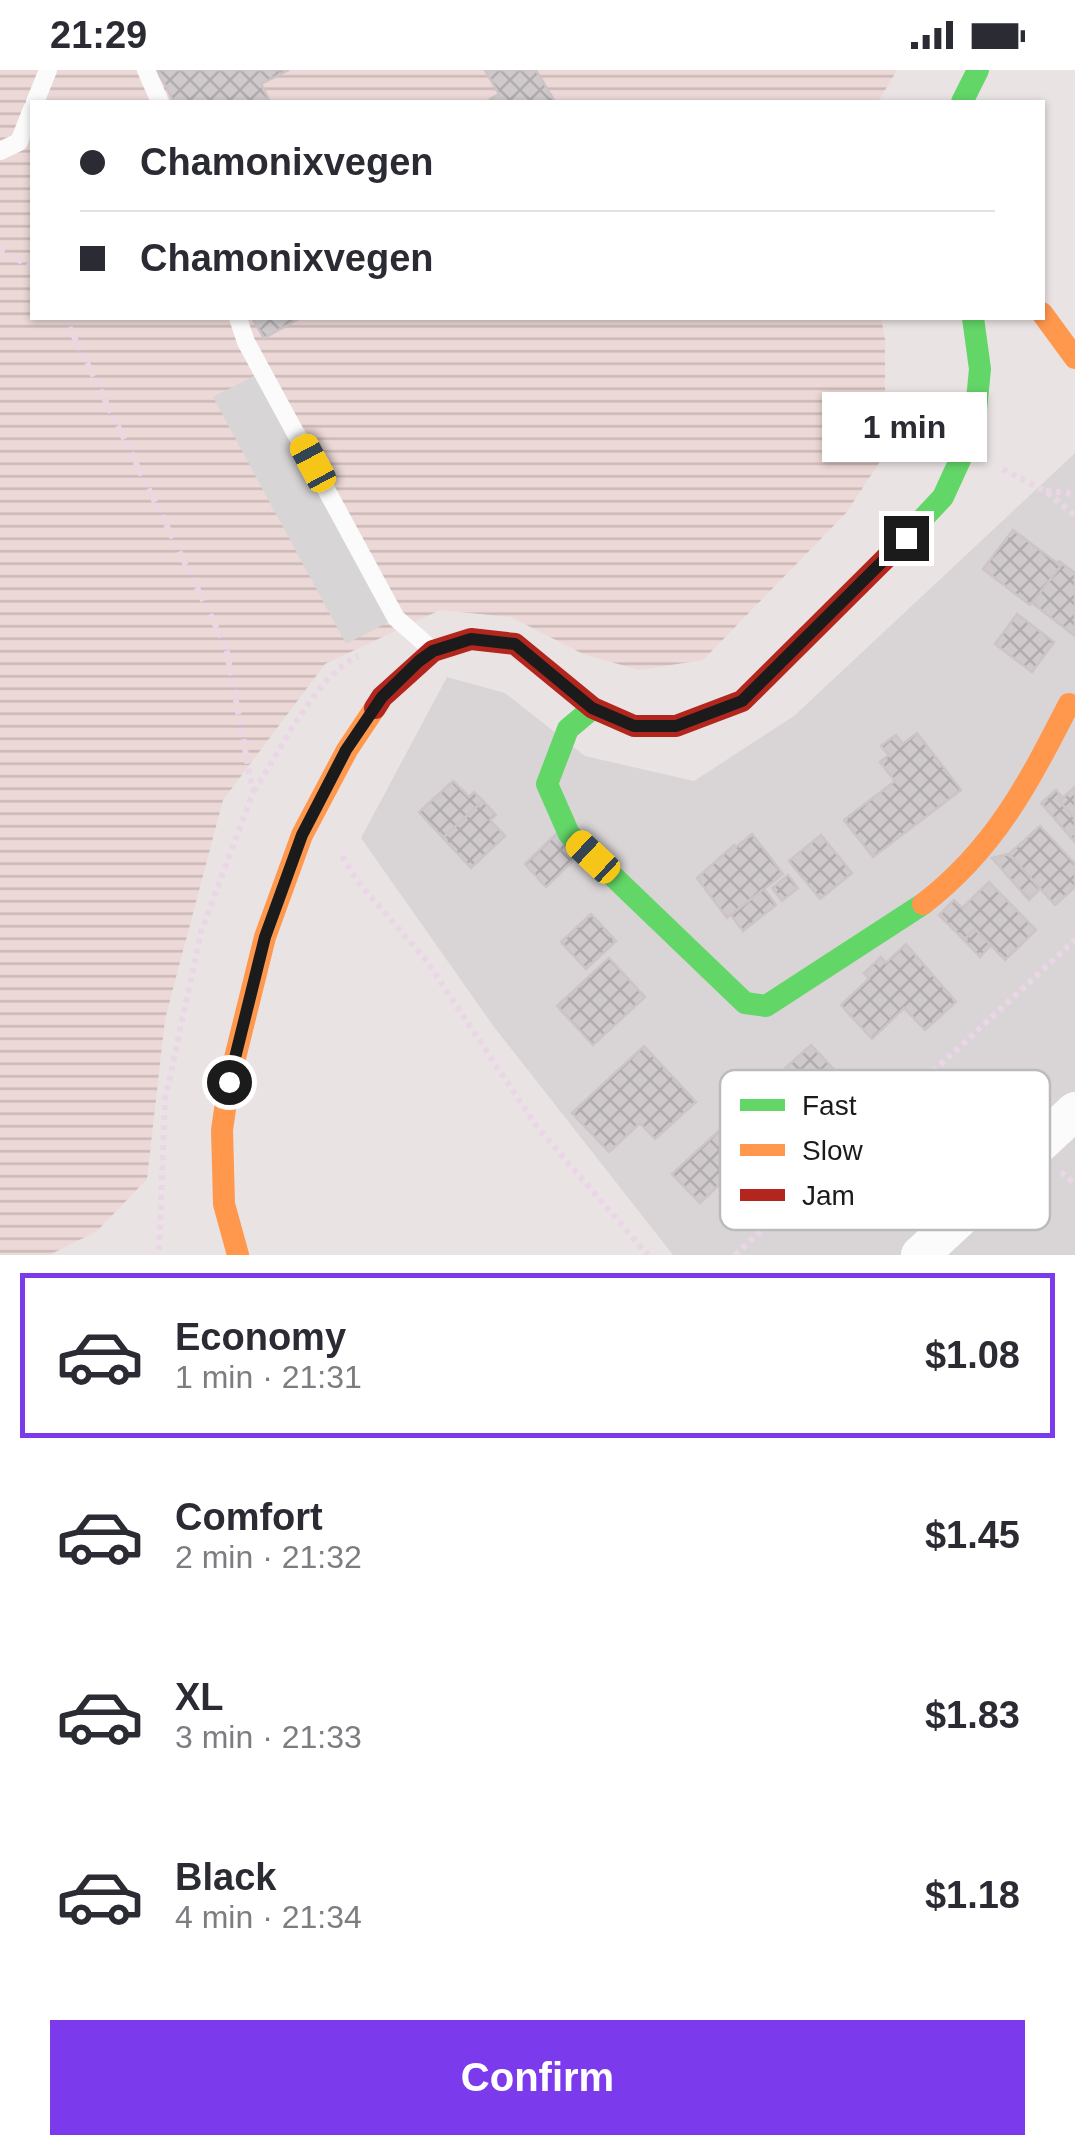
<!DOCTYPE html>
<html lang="en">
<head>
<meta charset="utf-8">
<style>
	:root { --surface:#fff; --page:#f2f2f3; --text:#2b2b33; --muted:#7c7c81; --line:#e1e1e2; --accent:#7c3aed }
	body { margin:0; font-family:Helvetica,sans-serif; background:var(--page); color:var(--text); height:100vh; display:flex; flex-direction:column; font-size:38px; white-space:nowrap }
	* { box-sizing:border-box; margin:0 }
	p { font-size:32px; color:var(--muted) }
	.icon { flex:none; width:55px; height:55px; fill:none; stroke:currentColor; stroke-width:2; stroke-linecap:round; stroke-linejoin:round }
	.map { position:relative; height:1185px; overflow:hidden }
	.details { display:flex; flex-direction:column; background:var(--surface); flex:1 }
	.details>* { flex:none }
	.top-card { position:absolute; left:30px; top:30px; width:1015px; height:220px; border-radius:0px; box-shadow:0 2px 8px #0004; display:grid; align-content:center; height:220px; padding:0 50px; background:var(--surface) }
	.end { position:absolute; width:45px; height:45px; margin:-22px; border:12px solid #1b1b1b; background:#fff; box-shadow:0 0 0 5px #fff }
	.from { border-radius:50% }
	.bubble { position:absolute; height:70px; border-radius:0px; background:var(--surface); box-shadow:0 2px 8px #0004; font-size:32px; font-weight:800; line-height:70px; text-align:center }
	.car { position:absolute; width:30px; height:60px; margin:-30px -15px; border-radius:12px; box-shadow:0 0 8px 2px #0007; background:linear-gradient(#f5c518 24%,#345 0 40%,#f5c518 0 76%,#345 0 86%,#f5c518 0) }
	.top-card b { display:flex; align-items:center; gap:35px; height:95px; font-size:38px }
	.top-card b+b { border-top:2px solid var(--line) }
	.top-card i { width:25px; height:25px; background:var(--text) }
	ul { padding:18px 0 0; list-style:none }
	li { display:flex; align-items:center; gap:30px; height:165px; margin:0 20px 15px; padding:0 30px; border:5px solid transparent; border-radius:0px }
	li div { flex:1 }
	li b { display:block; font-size:38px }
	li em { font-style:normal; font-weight:800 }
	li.on { border-color:var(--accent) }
	li>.icon { width:90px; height:90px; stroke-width:1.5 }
	.primary-button { display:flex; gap:20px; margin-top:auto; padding:20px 50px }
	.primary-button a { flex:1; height:115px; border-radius:0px; background:var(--accent); color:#fff; font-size:40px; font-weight:800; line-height:115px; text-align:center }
	.status { display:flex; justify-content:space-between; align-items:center; height:70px; padding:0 50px; background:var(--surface); direction:ltr }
	.status svg { height:28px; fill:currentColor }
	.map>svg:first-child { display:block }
	.residential { fill:#d9d5d6 }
	.farmland { fill:url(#farmland-rules) }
	.parking { fill:#d8d5d6 }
	.building { fill:url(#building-cross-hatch); stroke:#cdc4c7; stroke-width:2.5 }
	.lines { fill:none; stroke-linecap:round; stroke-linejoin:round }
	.path { stroke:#ead6e6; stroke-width:6; stroke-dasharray:5 5; stroke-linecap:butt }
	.lane { stroke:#fcfbfb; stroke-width:18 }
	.street { stroke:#fcfbfb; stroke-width:38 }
	.fast { stroke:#63d668; stroke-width:22 }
	.slow { stroke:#ff974d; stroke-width:22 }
	.jam { stroke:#b3261e; stroke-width:22 }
	.route { stroke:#1b1b1b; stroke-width:12 }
	.key { fill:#fff; stroke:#bbb; stroke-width:2.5 }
	.key-label { font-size:28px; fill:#1b1b1b }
</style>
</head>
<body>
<div class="status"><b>21:29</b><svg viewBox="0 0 49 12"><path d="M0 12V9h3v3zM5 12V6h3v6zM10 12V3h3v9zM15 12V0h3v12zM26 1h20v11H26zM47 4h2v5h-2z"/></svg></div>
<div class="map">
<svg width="1075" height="1185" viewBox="0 0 1075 1185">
	<defs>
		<pattern id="farmland-rules" width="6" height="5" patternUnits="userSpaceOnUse" patternTransform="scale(2.5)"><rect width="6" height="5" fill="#ecd8d6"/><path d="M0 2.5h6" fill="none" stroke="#cab9b7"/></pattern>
		<pattern id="building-cross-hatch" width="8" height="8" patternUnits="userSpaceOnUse" patternTransform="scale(2.5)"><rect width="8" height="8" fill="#cfc9cb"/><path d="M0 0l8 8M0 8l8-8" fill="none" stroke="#b1acae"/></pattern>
	</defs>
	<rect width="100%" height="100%" fill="#eae3e4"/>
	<!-- residential -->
	<path class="residential" d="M 1075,383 L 1075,1185 L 673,1185 L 494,957 L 361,768 L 447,607 L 505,623 L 585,686 L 694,711 L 794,646 Z"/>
	<!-- farmland -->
	<path class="farmland" d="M 0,0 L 897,0 L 878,32 L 32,32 L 32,248 L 881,248 L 885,269 L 885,384 L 846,443 L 703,590 L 639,600 L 583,584 L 511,547 L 440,540 L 325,594 L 223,730 L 165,949 L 147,1109 L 97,1161 L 49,1185 L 0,1185 Z"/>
	<!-- parking -->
	<path class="parking" d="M 263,301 L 396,548 L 346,574 L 213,327 Z"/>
	<!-- building -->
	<g class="building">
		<path d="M 157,0 L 289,0 L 261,14 L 270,32 L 174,32 Z"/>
		<path d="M 485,0 L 536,0 L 555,32 L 492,32 L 490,29 L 499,24 Z"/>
		<path d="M 252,248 L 300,248 L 264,268 Z"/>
		<path d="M 1013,460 L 1061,496 L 1030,535 L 983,499 Z"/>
		<path d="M 1059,491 L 1075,503 L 1075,566 L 1032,533 L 1061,496 L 1057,494 Z"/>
		<path d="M 1017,544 L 1054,572 L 1032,602 L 995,574 Z"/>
		<path d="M 917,663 L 961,720 L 873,787 L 844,750 L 895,711 L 880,692 L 889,685 L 881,676 L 896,665 L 903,674 Z"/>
		<path d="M 453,711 L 469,727 L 474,722 L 483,731 L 443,768 L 419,742 Z"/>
		<path d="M 1075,717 L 1075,748 L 1059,731 Z"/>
		<path d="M 1056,720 L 1063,728 L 1059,731 L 1075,748 L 1075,772 L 1041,733 Z"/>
		<path d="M 483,731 L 496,745 L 490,750 L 505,766 L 471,798 L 443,768 Z"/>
		<path d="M 1040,756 L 1075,794 L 1075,817 L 1055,835 L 1009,784 Z"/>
		<path d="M 556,764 L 577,787 L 546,817 L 525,794 Z"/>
		<path d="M 752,764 L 783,804 L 727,848 L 697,808 L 734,775 L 736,777 Z"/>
		<path d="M 821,765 L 852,803 L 820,829 L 789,791 Z"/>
		<path d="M 1009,784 L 1040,819 L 1029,830 L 992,788 Z"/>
		<path d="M 788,805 L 798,818 L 782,831 L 772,818 Z"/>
		<path d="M 989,812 L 1036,860 L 1005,890 L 975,859 L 964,870 L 939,845 L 954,830 L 962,838 Z"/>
		<path d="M 764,819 L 776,835 L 743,861 L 731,845 Z"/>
		<path d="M 591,844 L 616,871 L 586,899 L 561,872 Z"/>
		<path d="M 975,859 L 991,875 L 980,887 L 964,870 Z"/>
		<path d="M 906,874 L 956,932 L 925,960 L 904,938 L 872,969 L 841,935 L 869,909 L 864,903 L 881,887 L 886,893 Z"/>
		<path d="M 609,888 L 645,927 L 593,975 L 557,936 Z"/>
		<path d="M 811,975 L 845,1011 L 815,1039 L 781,1002 Z"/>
		<path d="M 644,976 L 696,1032 L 655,1069 L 640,1053 L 609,1082 L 572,1043 Z"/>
		<path d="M 723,1057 L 773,1111 L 744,1138 L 721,1113 L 700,1133 L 672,1104 Z"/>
	</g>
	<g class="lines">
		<!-- path -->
		<g class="path">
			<path d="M 0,180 L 32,197"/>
			<path d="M 65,248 L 226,577 L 253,722 L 201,862 L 165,1030 L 159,1185"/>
			<path d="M 1003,399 L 1045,421 L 1075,445"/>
			<path d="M 1046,421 L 1075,424"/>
			<path d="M 254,721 C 280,681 315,607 358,586"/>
			<path d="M 342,786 L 358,812 L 426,890 L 537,1057 L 648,1185"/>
			<path d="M 894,1038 L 930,1130"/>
			<path d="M 1061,1102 L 1075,1114"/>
			<path d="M 735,1185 L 1075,870"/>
		</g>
		<!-- lane -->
		<g class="lane">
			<path d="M 146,0 L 160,32"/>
			<path d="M 35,32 L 48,0"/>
			<path d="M 0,81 L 19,72 L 32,39"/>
			<path d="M 238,248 L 246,272 L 396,548 L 429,577"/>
		</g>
		<!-- street -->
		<path class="street" d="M 920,1185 L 1075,1041"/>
		<!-- fast -->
		<g class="fast">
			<path d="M 962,32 L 978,0"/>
			<path d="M 886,488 L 943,427 L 960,390 L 976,340 L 980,299 L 973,248"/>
			<path d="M 593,638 L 568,659 L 547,714 L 569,764 L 745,933 L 766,936 L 923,834"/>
		</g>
		<!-- slow -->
		<g class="slow">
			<path d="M 1042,243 L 1075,288"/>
			<path d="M 923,834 C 995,779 1029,712 1069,634"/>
			<path d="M 238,1185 L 224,1134 L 222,1060 L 229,1012 L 265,867 L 302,765 L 347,680 L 375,638"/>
		</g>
		<!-- jam -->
		<path class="jam" d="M 375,638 L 382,627 L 433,581 L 471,569 L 515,574 L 593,638 L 634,656 L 676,656 L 742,631 L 886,488"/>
	</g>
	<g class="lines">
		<!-- route -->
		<path class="route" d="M 229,1012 L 265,867 L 302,765 L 346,680 L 382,627 L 419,591 L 433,581 L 471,569 L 515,574 L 592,638 L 634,656 L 676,656 L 742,631 L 906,468"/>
	</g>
	<!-- legend -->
	<rect x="720" y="1000" width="330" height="160" rx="15" class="key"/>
	<rect x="740" y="1029" width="45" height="12" fill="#63d668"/>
	<rect x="740" y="1074" width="45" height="12" fill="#ff974d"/>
	<rect x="740" y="1119" width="45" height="12" fill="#b3261e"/>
	<g class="key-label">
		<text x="802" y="1045">Fast</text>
		<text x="802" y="1090">Slow</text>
		<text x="802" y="1135">Jam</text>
	</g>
</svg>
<i class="end from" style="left:229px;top:1012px"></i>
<i class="end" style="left:906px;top:468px"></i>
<div class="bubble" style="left:822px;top:322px;width:165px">1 min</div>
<i class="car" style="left:313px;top:393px;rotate:332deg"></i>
<i class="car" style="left:593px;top:787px;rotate:313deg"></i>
<div class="top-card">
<b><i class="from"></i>Chamonixvegen</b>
<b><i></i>Chamonixvegen</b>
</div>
</div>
<section class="details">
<ul>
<li class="on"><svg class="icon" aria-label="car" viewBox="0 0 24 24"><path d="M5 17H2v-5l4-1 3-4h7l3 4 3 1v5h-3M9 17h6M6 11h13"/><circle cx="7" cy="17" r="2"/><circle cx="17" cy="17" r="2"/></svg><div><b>Economy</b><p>1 min · 21:31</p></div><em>$1.08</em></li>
<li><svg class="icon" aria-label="car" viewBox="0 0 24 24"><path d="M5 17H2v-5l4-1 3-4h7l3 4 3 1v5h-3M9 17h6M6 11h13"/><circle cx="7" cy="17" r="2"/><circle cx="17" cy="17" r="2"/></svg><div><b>Comfort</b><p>2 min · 21:32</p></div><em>$1.45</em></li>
<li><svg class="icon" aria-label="car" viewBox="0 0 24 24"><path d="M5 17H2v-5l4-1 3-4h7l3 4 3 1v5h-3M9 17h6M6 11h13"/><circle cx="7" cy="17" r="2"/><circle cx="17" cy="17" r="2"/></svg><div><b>XL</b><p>3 min · 21:33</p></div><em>$1.83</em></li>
<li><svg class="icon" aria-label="car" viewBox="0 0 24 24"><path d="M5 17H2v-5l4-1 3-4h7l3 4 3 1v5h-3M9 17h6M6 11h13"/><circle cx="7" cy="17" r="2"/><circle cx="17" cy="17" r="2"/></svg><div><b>Black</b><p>4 min · 21:34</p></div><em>$1.18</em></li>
</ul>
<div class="primary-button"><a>Confirm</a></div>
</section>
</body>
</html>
